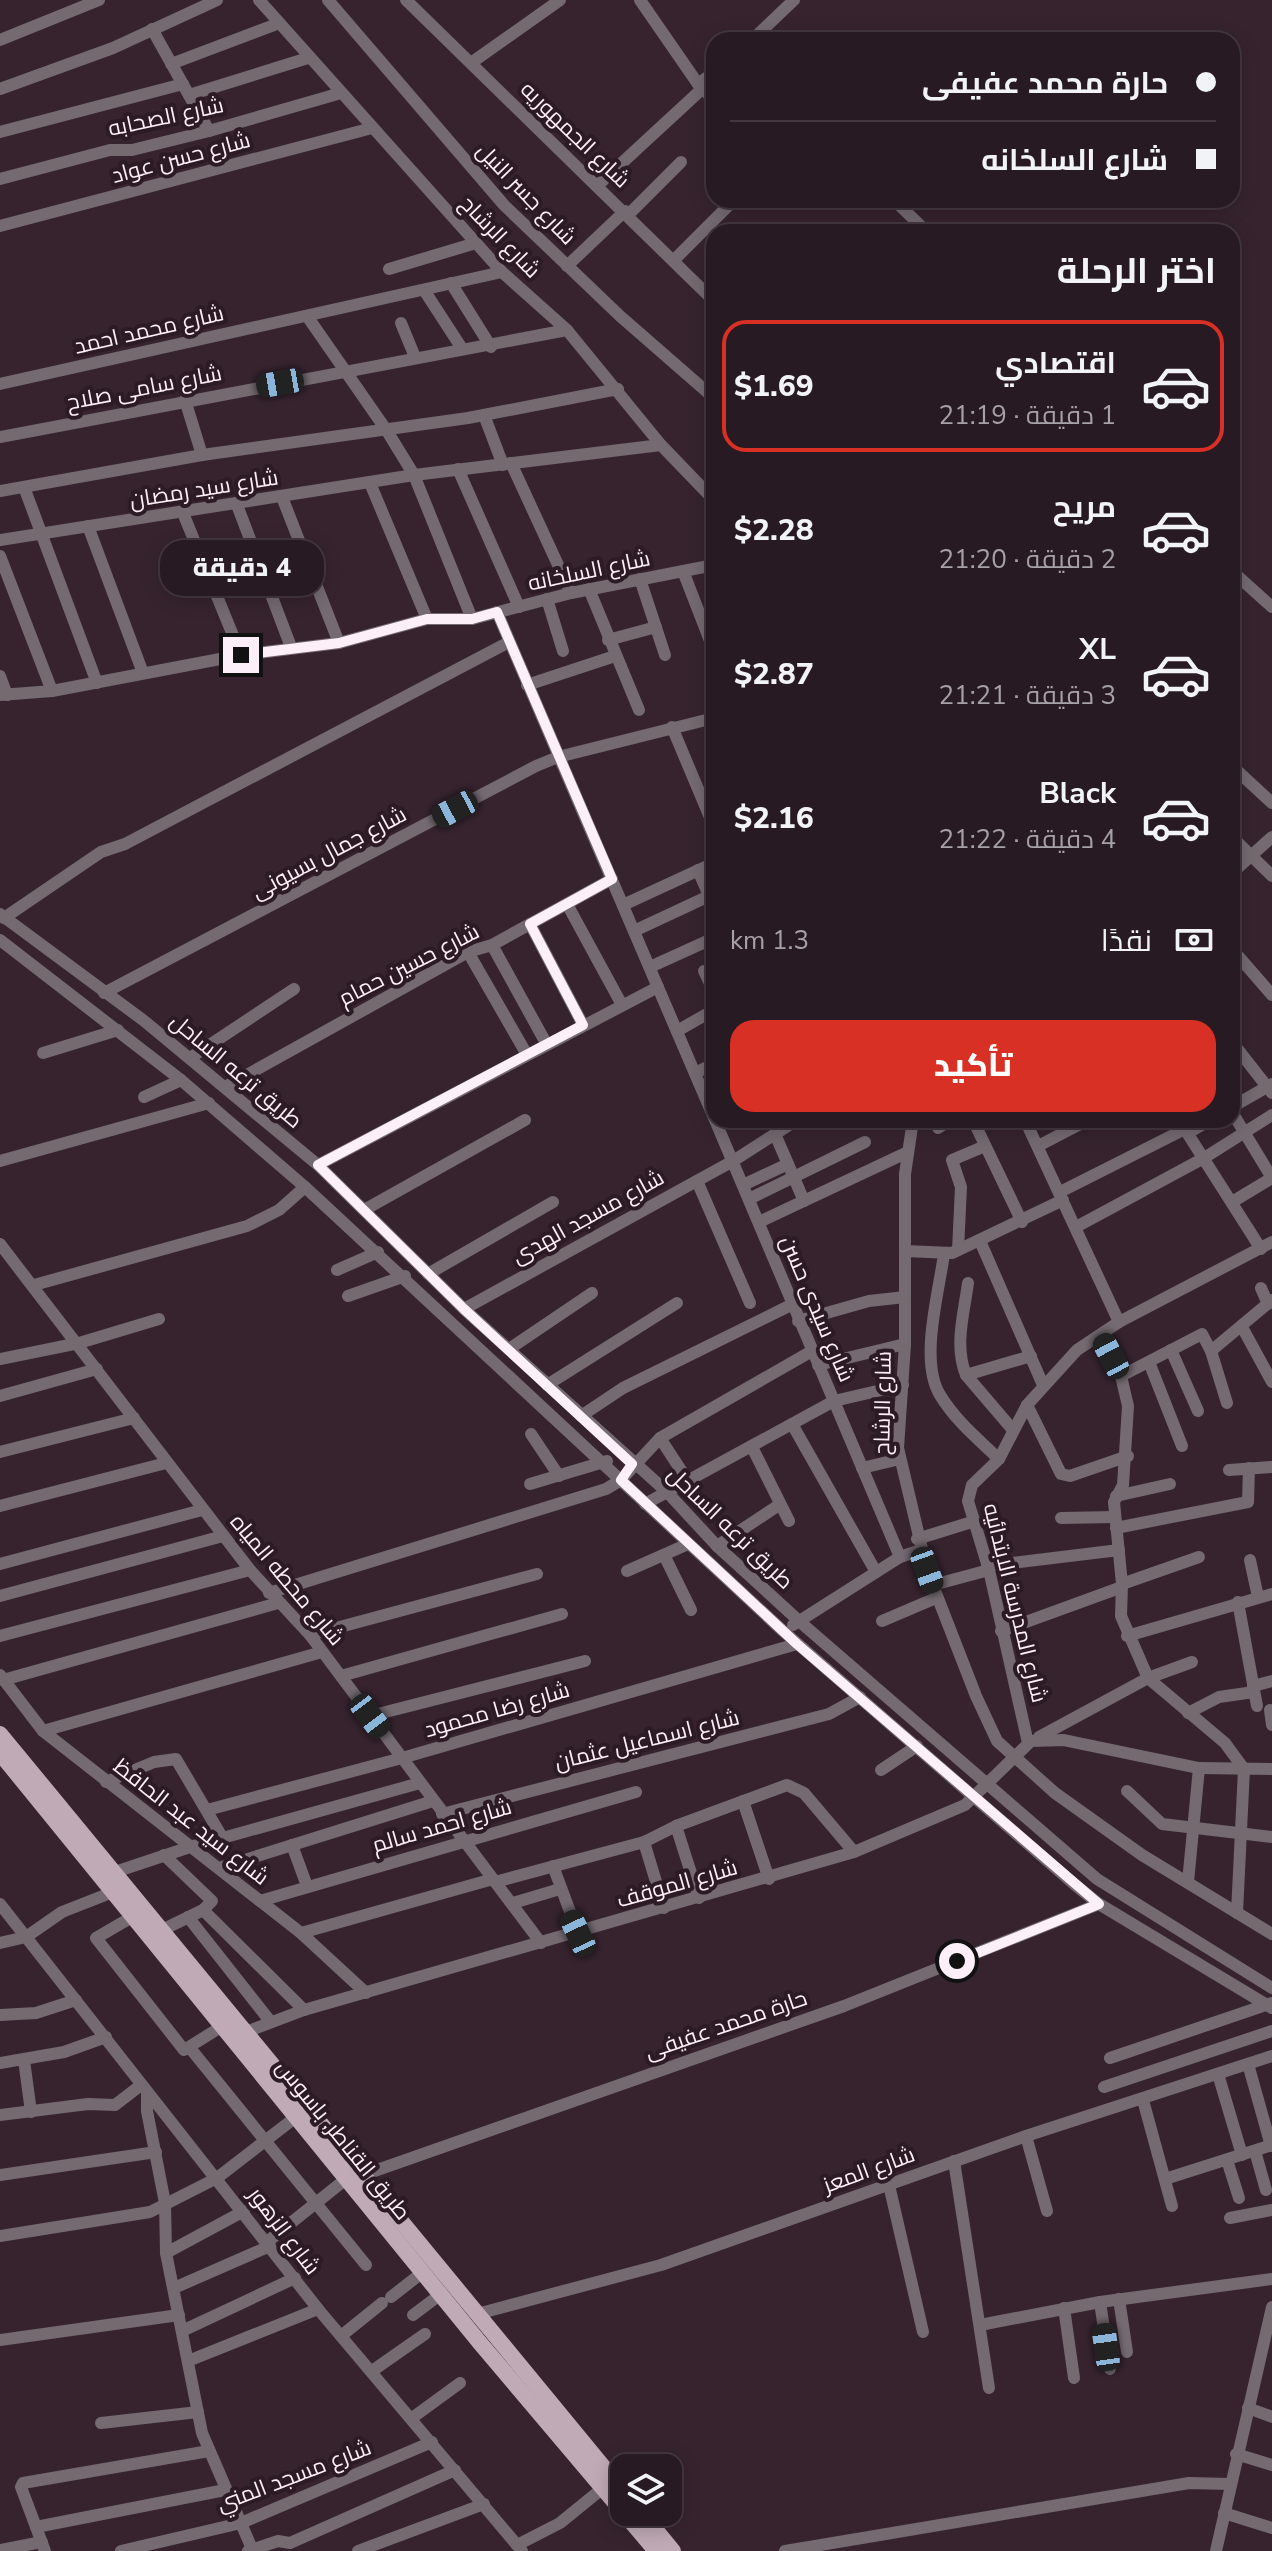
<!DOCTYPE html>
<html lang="ar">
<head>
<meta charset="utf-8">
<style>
	:root { --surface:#281a22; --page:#34272f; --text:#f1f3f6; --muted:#a5a1a5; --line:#443840; --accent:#d93025 }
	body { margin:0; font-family:"Nunito Sans",Cairo,sans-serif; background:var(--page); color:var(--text); direction:rtl; height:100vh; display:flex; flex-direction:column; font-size:30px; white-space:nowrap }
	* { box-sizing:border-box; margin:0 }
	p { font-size:26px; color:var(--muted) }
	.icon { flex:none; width:44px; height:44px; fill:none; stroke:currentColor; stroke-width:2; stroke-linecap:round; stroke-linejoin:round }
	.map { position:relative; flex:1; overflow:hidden; direction:ltr }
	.side { position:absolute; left:706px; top:224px; width:534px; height:904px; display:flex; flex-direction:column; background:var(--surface); border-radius:24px; box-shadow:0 4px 20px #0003,0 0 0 2px var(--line); direction:rtl }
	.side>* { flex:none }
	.guide { position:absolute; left:706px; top:32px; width:534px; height:176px; border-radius:24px; box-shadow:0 4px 20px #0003,0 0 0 2px var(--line); direction:rtl; display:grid; align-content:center; height:176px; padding:0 24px; background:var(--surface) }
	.controls { position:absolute; left:610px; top:2454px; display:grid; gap:16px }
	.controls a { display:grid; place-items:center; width:72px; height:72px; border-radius:16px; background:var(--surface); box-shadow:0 4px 20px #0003,0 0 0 2px var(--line); font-size:40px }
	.end { position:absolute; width:36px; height:36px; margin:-18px; border:10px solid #fdeff7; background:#111; box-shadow:0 0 0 4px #111 }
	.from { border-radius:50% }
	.bubble { position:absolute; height:56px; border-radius:24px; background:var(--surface); box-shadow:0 4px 20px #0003,0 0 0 2px var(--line); font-size:26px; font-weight:800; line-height:56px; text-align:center; direction:rtl }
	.car { position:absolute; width:24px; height:48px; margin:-24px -12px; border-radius:10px; box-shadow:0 0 6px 2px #0007; background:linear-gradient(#222 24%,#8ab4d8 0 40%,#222 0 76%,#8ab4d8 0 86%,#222 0) }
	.guide b { display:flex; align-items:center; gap:28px; height:76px; font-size:30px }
	.guide b+b { border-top:2px solid var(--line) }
	.guide i { width:20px; height:20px; background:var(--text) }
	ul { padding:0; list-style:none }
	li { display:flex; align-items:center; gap:24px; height:132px; margin:0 16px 12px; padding:0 8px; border:4px solid transparent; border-radius:24px }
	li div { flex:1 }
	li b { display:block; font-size:30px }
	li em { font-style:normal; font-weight:800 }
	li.current { border-color:var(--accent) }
	li>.icon { width:72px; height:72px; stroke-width:1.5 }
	h2 { padding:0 24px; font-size:36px; line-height:96px }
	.pay { display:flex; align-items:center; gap:20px; height:88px; padding:0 24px; font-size:30px }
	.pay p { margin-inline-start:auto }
	.cta { display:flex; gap:16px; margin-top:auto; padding:16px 24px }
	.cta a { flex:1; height:92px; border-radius:24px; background:var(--accent); color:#fff; font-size:32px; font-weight:800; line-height:92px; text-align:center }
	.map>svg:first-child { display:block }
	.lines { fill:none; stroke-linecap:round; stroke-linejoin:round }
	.minor { stroke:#746a70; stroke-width:12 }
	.major { stroke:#bfaab5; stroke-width:16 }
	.route { stroke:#fdeff7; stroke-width:10 }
	.labels { text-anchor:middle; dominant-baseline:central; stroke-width:8; stroke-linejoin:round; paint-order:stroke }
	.street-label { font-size:22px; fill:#fdeff7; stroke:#2c1a24 }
</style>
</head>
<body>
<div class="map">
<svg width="1272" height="2551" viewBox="0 0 1272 2551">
	<rect width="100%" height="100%" fill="#36232e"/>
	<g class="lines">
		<!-- minor -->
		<g class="minor">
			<path d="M 259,0 L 502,272 L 567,330 L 661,445 L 714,500"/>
			<path d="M 328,0 L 504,205 L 620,316 L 714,398"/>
			<path d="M 406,0 L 714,301"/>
			<path d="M 640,0 L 698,84 L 714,100"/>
			<path d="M 152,29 L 209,131"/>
			<path d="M 0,40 L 99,0"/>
			<path d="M 752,40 L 794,0"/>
			<path d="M 471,63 L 560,0"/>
			<path d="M 171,64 L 277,24"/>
			<path d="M 698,84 L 714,72"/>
			<path d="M 0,89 L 113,48 L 217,0"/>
			<path d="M 189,95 L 308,58"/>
			<path d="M 0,132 L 183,84"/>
			<path d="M 0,179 L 110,150 L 132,150 L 209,131 L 341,93"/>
			<path d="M 598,185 L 702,89"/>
			<path d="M 894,200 L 927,232"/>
			<path d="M 629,214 L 681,162"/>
			<path d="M 0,226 L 372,128"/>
			<path d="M 675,259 L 734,200"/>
			<path d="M 567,266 L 625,211"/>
			<path d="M 389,269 L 476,243"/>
			<path d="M 451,283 L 491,347"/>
			<path d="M 424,290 L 461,347"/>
			<path d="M 307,316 L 387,431 L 414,475 L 472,619"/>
			<path d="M 401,323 L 415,357"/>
			<path d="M 0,384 L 502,272"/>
			<path d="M 185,400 L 202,455"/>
			<path d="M 484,415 L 503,465"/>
			<path d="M 0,437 L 567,330"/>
			<path d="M 511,463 L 571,593"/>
			<path d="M 458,469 L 519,607"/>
			<path d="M 370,483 L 427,619"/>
			<path d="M 24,487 L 97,683"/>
			<path d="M 0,491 L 202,455 L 468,418 L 618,389"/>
			<path d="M 282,497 L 339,643"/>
			<path d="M 237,505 L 291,647"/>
			<path d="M 183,513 L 241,655"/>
			<path d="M 88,526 L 143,673"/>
			<path d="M 0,540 L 414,475 L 661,445"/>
			<path d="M 0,556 L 52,691"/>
			<path d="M 683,571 L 714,651"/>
			<path d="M 1232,571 L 1272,607"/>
			<path d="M 640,579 L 665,655"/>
			<path d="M 589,589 L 639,710"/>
			<path d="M 547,599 L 563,651"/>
			<path d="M 497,612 L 714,1118"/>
			<path d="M 608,640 L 656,627"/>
			<path d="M 0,676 L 7,695"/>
			<path d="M 527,685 L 615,656"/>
			<path d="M 0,695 L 52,691 L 241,655 L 339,643 L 427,619 L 472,619 L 571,593 L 714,565"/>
			<path d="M 672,727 L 714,827"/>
			<path d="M 1232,766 L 1272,803"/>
			<path d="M 1232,837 L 1272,876"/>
			<path d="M 698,870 L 714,907"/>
			<path d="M 1232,873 L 1272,837"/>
			<path d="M 567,904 L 622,1005"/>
			<path d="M 623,905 L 714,863"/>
			<path d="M 0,914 L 143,1020 L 318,1165 L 464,1309 L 667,1492 L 717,1546 L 799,1621 L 1097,1879 L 1272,1988"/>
			<path d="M 4,918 L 101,852 L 125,844 L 509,642"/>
			<path d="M 530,924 L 583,1025"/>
			<path d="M 634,931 L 709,896"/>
			<path d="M 0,940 L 181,1080 L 305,1187 L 783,1631 L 1074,1884 L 1099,1904 L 1272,2008"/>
			<path d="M 492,945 L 546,1043"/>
			<path d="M 1232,949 L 1272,995"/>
			<path d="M 468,952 L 526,1053"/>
			<path d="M 650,967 L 714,938"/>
			<path d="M 704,971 L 714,992"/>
			<path d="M 104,993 L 536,766 L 558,757 L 714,718"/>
			<path d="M 677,1031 L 714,1010"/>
			<path d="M 1232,1042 L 1272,1093"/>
			<path d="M 43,1053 L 118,1030"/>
			<path d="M 190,1058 L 294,989"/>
			<path d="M 695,1073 L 714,1064"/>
			<path d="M 225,1087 L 468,952 L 492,945 L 612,879"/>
			<path d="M 144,1097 L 181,1080"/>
			<path d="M 1232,1107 L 1272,1084"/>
			<path d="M 1232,1112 L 1272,1178"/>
			<path d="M 715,1120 L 900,1557"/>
			<path d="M 913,1120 L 905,1174 L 905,1344 L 898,1448 L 927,1570 L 976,1696 L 997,1741 L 1055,1793 L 1142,1855 L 1272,1934"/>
			<path d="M 973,1120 L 1022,1222"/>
			<path d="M 1025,1120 L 1119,1322"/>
			<path d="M 1179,1120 L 1261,1249"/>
			<path d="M 938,1128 L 950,1120"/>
			<path d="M 1188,1133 L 1210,1120"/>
			<path d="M 775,1134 L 804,1201"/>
			<path d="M 1038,1146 L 1088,1120"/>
			<path d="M 0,1161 L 209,1103"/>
			<path d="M 318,1165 L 658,987"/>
			<path d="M 697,1181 L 750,1303"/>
			<path d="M 743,1185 L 788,1164"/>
			<path d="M 1060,1192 L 1185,1129"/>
			<path d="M 749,1199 L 865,1142"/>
			<path d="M 1232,1202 L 1272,1178"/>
			<path d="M 364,1210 L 525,1120"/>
			<path d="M 759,1222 L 908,1152"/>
			<path d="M 1076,1227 L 1204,1158 L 1272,1115"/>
			<path d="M 980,1241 L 1043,1385"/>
			<path d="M 0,1244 L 250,1570 L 310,1635 L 541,1943"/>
			<path d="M 958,1250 L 961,1187 L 952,1160 L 985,1146"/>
			<path d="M 905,1251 L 952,1253 L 1063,1200"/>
			<path d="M 944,1254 C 939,1292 919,1361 940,1395 C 955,1420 978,1439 999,1459"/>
			<path d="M 337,1270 L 378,1252"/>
			<path d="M 428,1274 L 553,1202"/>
			<path d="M 968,1283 C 964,1313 954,1346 966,1375 L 1013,1430"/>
			<path d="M 34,1285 L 247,1226 L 279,1210 L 305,1187"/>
			<path d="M 1261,1288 L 1268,1304"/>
			<path d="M 348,1296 L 405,1276"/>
			<path d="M 464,1309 L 733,1161 L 797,1120"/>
			<path d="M 798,1321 L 869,1301 L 905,1297"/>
			<path d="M 1242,1327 L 1272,1382"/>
			<path d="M 1100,1335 L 1121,1376 L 1128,1406 L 1123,1485 L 1114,1502 L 1122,1584 L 1121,1616 L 1148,1678 L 1225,1743 L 1244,1769 L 1237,1913"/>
			<path d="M 509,1349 L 592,1293"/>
			<path d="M 1171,1350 L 1198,1411"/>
			<path d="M 0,1359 L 79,1343 L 159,1319"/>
			<path d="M 1149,1362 L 1182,1446"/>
			<path d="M 818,1365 L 905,1344"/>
			<path d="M 966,1375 L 1031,1356"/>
			<path d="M 1121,1376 L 1202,1334 L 1211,1351"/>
			<path d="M 547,1385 L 677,1303"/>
			<path d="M 0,1396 L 97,1369"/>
			<path d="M 1227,1403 L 1211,1351 L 1272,1300"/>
			<path d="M 1027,1405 L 1061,1474 L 1070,1476 L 1128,1456"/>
			<path d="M 581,1416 L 623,1388 L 791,1305"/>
			<path d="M 792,1424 L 876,1572"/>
			<path d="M 531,1434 L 559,1476"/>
			<path d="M 660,1438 L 688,1481"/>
			<path d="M 752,1447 L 789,1521"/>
			<path d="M 0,1452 L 134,1418"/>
			<path d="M 862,1468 L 900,1459"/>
			<path d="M 1229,1470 L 1271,1467"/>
			<path d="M 530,1484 L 607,1461"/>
			<path d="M 1116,1496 L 1170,1484"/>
			<path d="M 645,1504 L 834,1401 L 903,1385"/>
			<path d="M 0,1506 L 166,1463"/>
			<path d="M 1061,1518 L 1115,1517"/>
			<path d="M 1116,1528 L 1248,1502 L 1249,1468"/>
			<path d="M 917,1539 L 975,1521"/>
			<path d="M 717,1546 L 779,1505"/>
			<path d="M 664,1555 L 691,1610"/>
			<path d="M 1250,1560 L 1258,1597"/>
			<path d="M 0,1564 L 202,1510"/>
			<path d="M 987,1566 L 1119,1550"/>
			<path d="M 627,1571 L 688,1544"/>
			<path d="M 1122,1584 L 1199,1557"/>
			<path d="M 933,1585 L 989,1570"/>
			<path d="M 269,1593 L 606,1489 L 621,1480 L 660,1438 L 812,1351"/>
			<path d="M 0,1596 L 223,1536"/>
			<path d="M 1238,1602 L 1257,1706"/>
			<path d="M 882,1621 L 936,1598"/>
			<path d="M 793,1625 L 900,1557 L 921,1550"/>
			<path d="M 1001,1631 L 1122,1587"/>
			<path d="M 310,1635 L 537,1574"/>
			<path d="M 0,1636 L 250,1570"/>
			<path d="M 1127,1636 L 1272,1594"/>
			<path d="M 0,1675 L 43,1731 L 301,1933 L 366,1993"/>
			<path d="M 341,1676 L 562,1614"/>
			<path d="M 3,1680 L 278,1603"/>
			<path d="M 1253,1686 L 1272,1681"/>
			<path d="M 1270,1710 L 1272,1725"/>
			<path d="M 1188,1713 L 1219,1697 L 1254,1692"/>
			<path d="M 370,1716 L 585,1661"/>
			<path d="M 43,1731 L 322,1652"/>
			<path d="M 1039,1737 L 1148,1678 L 1192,1662"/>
			<path d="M 1028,1743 L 989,1570 L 968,1501 L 972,1485 L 999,1459 L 1027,1405 L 1077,1350 L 1119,1322 L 1272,1242"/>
			<path d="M 881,1770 L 917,1746"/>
			<path d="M 106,1782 L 154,1762 L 176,1759 L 222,1837"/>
			<path d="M 1127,1791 L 1162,1824 L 1272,1837"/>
			<path d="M 743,1801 L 769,1879"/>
			<path d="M 207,1810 L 402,1758 L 797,1644"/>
			<path d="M 442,1814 L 829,1714 L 860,1697"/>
			<path d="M 676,1826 L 699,1898"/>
			<path d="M 644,1842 L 664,1908"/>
			<path d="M 292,1845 L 307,1886"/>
			<path d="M 553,1866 L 578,1933"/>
			<path d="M 219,1868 L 433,1801"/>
			<path d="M 112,1873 L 190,1847 L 420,1783"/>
			<path d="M 495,1882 L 644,1842 L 676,1826 L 787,1785 L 804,1793 L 854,1852"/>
			<path d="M 1188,1882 L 1199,1768"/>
			<path d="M 260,1901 L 636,1792"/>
			<path d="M 513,1903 L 560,1889"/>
			<path d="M 0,1904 L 318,2309 L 522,2551"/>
			<path d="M 203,1910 L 304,2010"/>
			<path d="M 132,1917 L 96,1938 L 184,2050 L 221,2027"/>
			<path d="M 188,1917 L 270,2021"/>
			<path d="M 160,1931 L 203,1910 L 212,1901 L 164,1855"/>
			<path d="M 301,1933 L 493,1879"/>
			<path d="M 0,1943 L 26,1937 L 62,1912 L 113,1892"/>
			<path d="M 0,2015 L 36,2013 L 76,2000"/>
			<path d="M 243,2033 L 304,2010 L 854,1852 L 965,1805 L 1031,1741 L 1064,1740 L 1199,1768 L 1272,1769"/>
			<path d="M 190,2048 L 366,2265"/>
			<path d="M 1110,2058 L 1272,2003"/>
			<path d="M 24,2060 L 31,2112"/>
			<path d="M 0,2063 L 64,2052 L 106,2037"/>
			<path d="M 1248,2064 L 1271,2146"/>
			<path d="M 1218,2074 L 1242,2155"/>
			<path d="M 1104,2087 L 1272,2031"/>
			<path d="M 147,2092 L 147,2111 L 165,2203 L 166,2253 L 202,2433 L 253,2551"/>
			<path d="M 1143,2100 L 1172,2206"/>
			<path d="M 0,2115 L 88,2104 L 115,2105 L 141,2085"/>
			<path d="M 1026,2136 L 1047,2211"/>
			<path d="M 1255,2151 L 1266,2190"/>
			<path d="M 1227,2160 L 1239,2198"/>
			<path d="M 954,2161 L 989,2388"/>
			<path d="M 0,2175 L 156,2152"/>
			<path d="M 363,2175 L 844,2006 L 1099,1904"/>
			<path d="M 1165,2179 L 1272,2145"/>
			<path d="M 889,2185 L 923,2332"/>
			<path d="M 1230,2218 L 1272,2210"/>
			<path d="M 0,2236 L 150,2212 L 217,2178 L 296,2117"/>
			<path d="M 267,2242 L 346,2179"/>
			<path d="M 166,2253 L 244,2211"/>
			<path d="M 174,2288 L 270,2246"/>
			<path d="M 391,2297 L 423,2272"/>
			<path d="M 1119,2299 L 1127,2352"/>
			<path d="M 1100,2302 L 1110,2369"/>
			<path d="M 1064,2308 L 1074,2378"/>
			<path d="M 477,2314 L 661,2265 L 1026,2136 L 1272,2056"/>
			<path d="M 413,2315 L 441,2294"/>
			<path d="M 980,2325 L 1100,2302 L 1272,2279"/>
			<path d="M 182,2331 L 295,2278"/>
			<path d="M 341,2336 L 382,2303"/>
			<path d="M 0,2340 L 179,2315"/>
			<path d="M 188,2361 L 318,2309"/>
			<path d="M 372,2371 L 425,2334"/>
			<path d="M 1248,2408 L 1272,2417"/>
			<path d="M 412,2418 L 460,2383"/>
			<path d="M 101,2423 L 198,2412"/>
			<path d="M 1236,2454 L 1272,2465"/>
			<path d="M 1224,2513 L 1272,2528"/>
			<path d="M 36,2527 L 225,2490"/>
			<path d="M 517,2545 L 560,2523 L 603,2488"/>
			<path d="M 0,2550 L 42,2542"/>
			<path d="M 45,2551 L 21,2487 L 23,2483 L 209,2451"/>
			<path d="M 121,2551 L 241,2523 L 432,2442"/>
			<path d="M 248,2551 L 278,2541 L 290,2543 L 455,2470"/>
			<path d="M 358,2551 L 484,2504"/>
			<path d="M 785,2551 L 1189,2483 L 1230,2484"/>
			<path d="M 1216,2551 L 1272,2307"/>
		</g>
		<!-- major -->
		<g class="major">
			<path d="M 0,1734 L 624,2492"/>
			<path d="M 0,1753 L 480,2343 L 656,2551"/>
			<path d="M 641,2512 L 673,2551"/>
		</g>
	</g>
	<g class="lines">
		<!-- route -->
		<path class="route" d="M 241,655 L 339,643 L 427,619 L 472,619 L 497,612 L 612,879 L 530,924 L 583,1025 L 318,1165 L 464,1309 L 632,1464 L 621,1480 L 797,1644 L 1099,1904 L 957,1961"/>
	</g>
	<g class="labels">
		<!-- street labels -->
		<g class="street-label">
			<text transform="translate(166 117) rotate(-12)">شارع الصحابه</text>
			<text transform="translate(575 135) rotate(44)">شارع الجمهوريه</text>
			<text transform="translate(181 158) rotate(-15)">شارع حسن عواد</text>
			<text transform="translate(526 194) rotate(46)">شارع جسر النيل</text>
			<text transform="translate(500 237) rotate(46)">شارع الرشاح</text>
			<text transform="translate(149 330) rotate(-13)">شارع محمد احمد</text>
			<text transform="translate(144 388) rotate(-11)">شارع سامى صلاح</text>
			<text transform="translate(204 489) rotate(-9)">شارع سيد رمضان</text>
			<text transform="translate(589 571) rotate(-12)">شارع السلخانه</text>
			<text transform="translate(329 853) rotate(-28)">شارع جمال بسيونى</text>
			<text transform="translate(409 965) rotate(-27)">شارع حسين حمام</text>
			<text transform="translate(236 1071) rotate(40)">طريق ترعه الساحل</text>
			<text transform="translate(588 1217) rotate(-29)">شارع مسجد الهدى</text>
			<text transform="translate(817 1309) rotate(67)">شارع سيدى حسن</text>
			<text transform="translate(883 1403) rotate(-89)">شارع الرشاح</text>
			<text transform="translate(730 1528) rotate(44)">طريق ترعه الساحل</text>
			<text transform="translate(287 1580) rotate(50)">شارع محطه المياه</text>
			<text transform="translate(1015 1603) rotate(76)">شارع المدرسة الابتدائيه</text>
			<text transform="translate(497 1710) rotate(-16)">شارع رضا محمود</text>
			<text transform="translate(647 1740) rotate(-14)">شارع اسماعيل عثمان</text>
			<text transform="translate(191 1822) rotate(38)">شارع سيد عبد الحافظ</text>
			<text transform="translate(442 1826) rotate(-16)">شارع احمد سالم</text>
			<text transform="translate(677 1884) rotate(-16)">شارع الموقف</text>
			<text transform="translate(726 2025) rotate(-19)">حارة محمد عفيفى</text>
			<text transform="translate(343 2140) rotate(51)">طريق القناطر, باسوس</text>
			<text transform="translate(869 2170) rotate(-20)">شارع المعز</text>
			<text transform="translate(284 2231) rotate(53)">شارع الزهور</text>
			<text transform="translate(294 2476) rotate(-21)">شارع مسجد المني</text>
		</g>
	</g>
</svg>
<div class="controls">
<a><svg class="icon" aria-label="layers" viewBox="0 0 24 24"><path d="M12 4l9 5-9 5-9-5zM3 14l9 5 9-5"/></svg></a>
</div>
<i class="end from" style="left:957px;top:1961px"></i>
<i class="end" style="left:241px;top:655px"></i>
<div class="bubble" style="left:160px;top:540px;width:164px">4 دقيقة</div>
<i class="car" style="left:280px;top:383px;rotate:260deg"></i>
<i class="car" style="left:455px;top:809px;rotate:242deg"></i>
<i class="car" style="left:1111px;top:1356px;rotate:332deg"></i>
<i class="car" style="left:927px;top:1570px;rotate:160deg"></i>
<i class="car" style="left:370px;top:1716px;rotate:143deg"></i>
<i class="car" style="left:578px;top:1933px;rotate:335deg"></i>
<i class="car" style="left:1106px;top:2347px;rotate:352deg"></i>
<div class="guide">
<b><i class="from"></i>حارة محمد عفيفى</b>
<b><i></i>شارع السلخانه</b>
</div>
<section class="side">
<h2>اختر الرحلة</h2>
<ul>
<li class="current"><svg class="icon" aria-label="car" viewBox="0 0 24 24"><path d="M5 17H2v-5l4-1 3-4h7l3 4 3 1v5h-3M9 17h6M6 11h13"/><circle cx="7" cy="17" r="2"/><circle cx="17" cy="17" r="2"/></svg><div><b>اقتصادي</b><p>1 دقيقة · 21:19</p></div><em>$1.69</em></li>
<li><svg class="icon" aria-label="car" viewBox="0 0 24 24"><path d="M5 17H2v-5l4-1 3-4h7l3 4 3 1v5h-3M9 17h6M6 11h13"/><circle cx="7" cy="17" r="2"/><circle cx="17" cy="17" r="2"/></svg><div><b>مريح</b><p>2 دقيقة · 21:20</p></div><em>$2.28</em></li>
<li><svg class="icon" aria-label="car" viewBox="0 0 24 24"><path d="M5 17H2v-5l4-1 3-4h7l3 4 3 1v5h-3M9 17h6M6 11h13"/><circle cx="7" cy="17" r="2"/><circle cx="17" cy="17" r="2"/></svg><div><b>XL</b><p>3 دقيقة · 21:21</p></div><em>$2.87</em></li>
<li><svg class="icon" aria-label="car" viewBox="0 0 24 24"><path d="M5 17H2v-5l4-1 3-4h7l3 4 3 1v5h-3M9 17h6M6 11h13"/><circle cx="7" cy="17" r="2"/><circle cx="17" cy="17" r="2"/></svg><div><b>Black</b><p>4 دقيقة · 21:22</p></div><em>$2.16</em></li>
</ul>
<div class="pay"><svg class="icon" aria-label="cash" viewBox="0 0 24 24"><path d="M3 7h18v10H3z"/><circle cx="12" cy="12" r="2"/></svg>نقدًا<p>1.3 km</p></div>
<div class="cta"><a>تأكيد</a></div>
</section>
</div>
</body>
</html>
